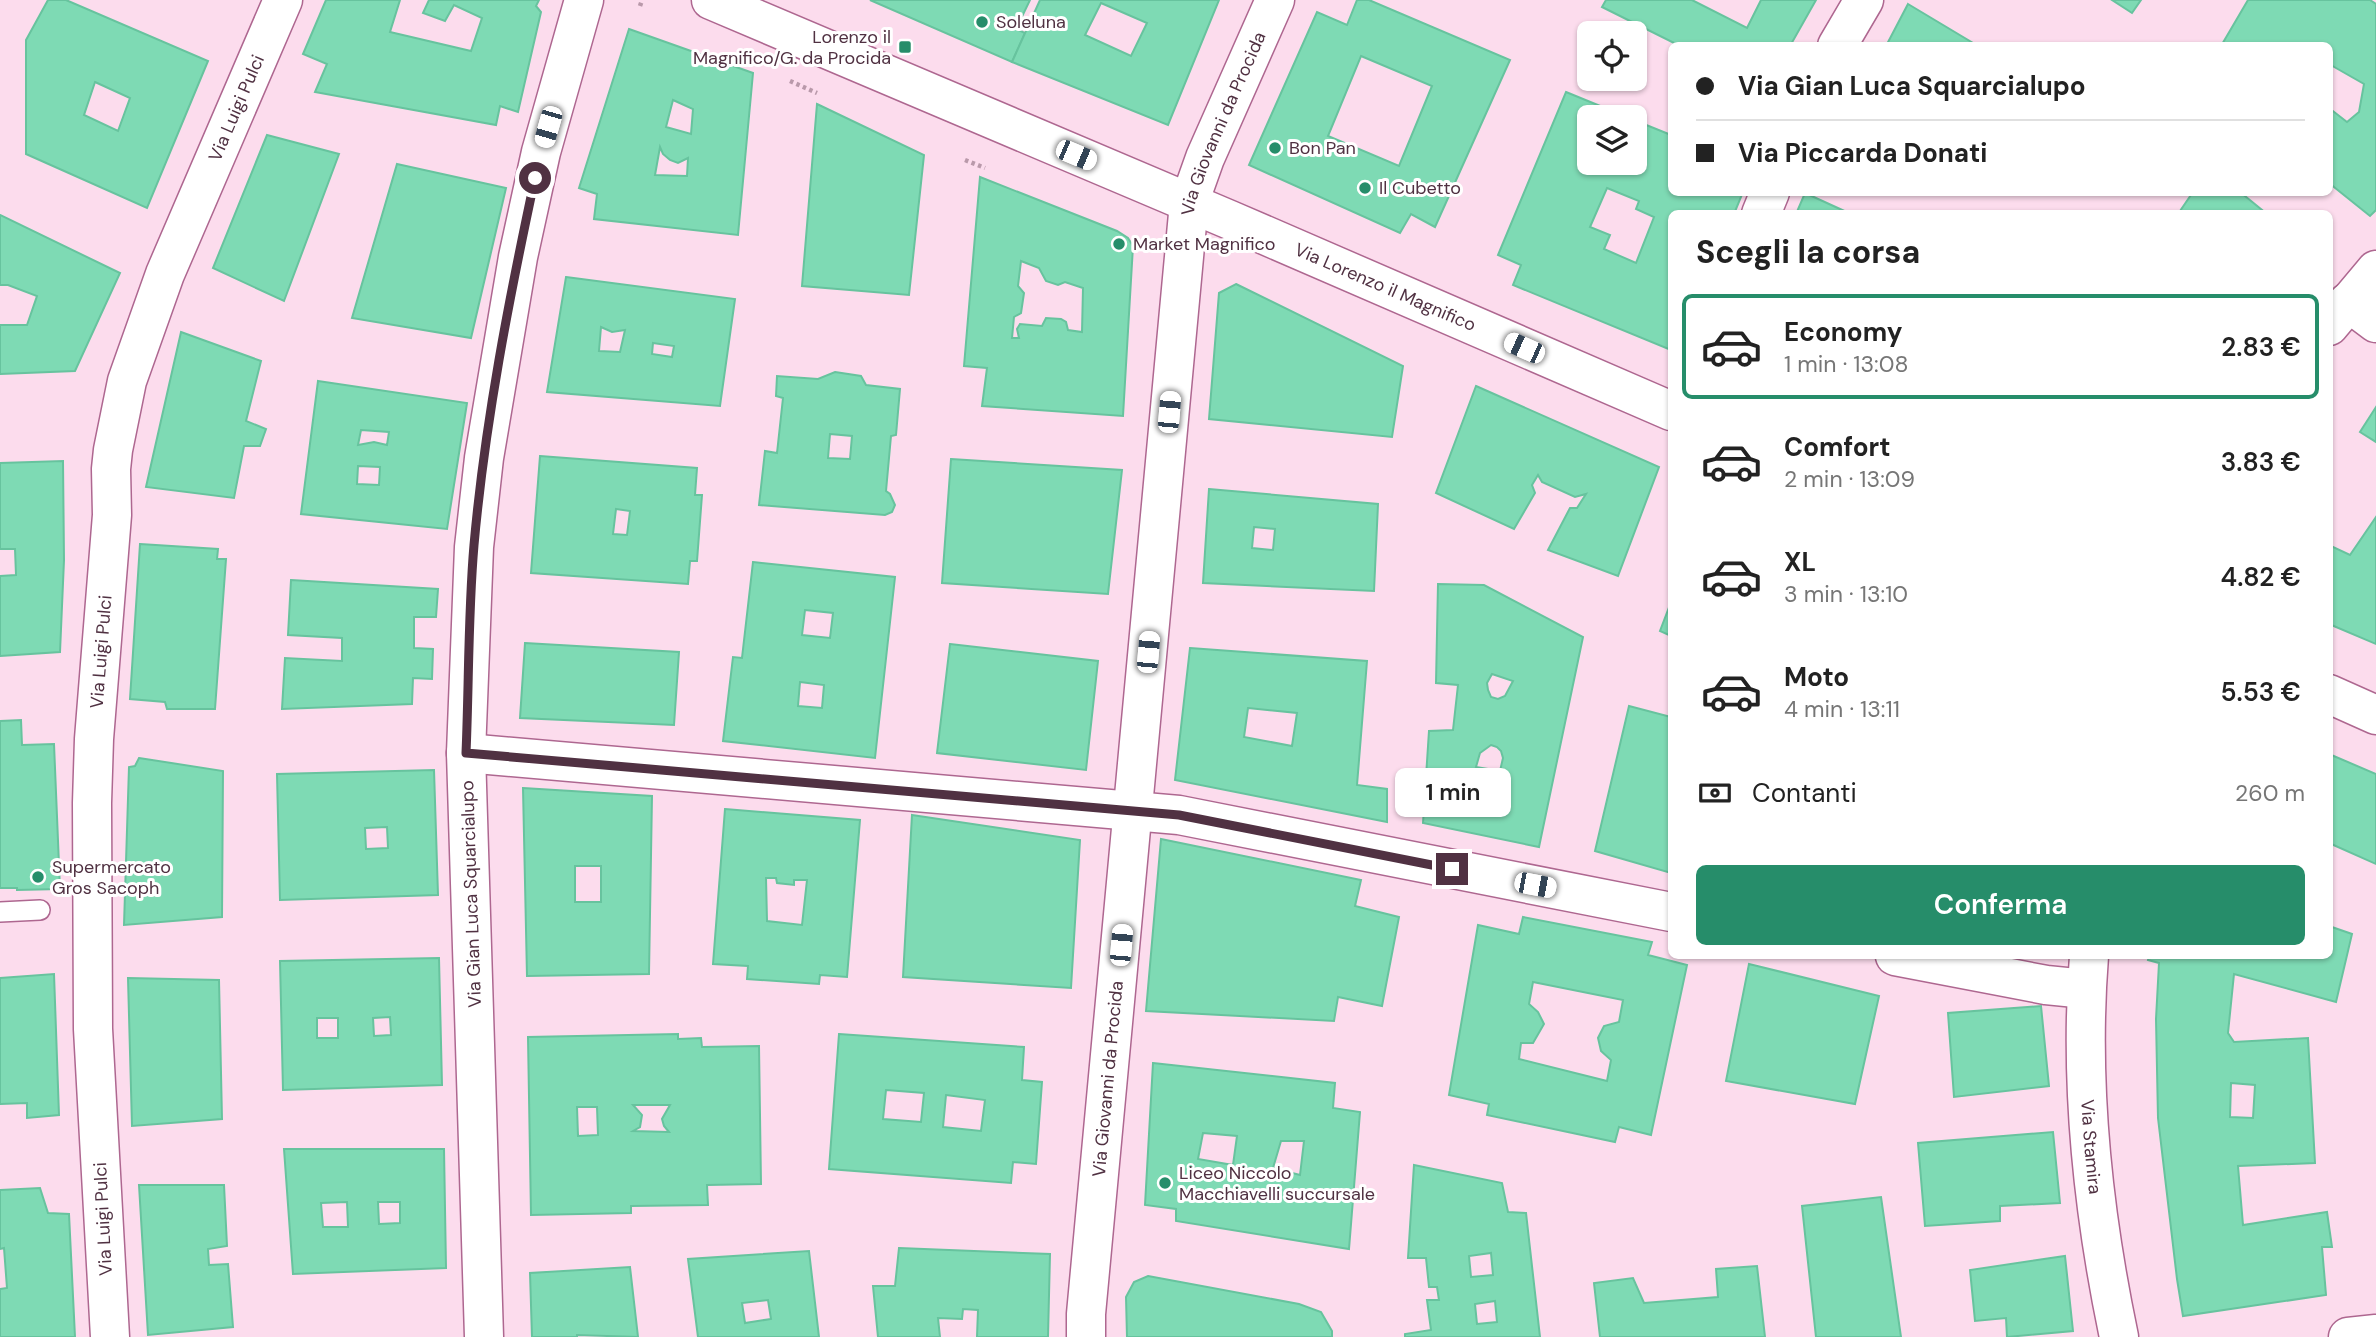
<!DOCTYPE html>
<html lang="it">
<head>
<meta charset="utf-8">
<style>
	:root { --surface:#fff; --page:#f2f2f2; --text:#222; --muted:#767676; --line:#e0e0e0; --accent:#268d6a }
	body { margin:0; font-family:"DM Sans",sans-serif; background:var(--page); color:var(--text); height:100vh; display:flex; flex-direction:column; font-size:26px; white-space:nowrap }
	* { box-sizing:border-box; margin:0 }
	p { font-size:23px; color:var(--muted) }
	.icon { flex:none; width:38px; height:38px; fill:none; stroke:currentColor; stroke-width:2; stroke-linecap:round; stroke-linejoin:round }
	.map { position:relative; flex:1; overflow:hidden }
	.sheet { position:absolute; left:1668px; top:210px; width:665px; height:749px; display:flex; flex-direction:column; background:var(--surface); border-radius:10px; box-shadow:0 2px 5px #0004 }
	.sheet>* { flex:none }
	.guide { position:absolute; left:1668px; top:42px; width:665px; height:154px; border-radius:10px; box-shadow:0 2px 5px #0004; display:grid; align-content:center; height:154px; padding:0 28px; background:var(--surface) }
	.buttons { position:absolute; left:1577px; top:21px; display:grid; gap:14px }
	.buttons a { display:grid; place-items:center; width:70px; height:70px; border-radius:10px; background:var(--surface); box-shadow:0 2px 5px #0004; font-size:35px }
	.end { position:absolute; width:32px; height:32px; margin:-16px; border:9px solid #503142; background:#fff; box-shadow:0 0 0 4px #fff }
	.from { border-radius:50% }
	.bubble { position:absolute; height:49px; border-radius:10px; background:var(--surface); box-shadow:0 2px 5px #0004; font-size:23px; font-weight:600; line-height:49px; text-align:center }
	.car { position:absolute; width:21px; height:42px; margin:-21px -10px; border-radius:9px; box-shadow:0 0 5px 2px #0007; background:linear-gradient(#fff 24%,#345 0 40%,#fff 0 76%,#345 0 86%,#fff 0) }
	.guide b { display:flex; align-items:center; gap:24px; height:66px; font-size:26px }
	.guide b+b { border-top:2px solid var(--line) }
	.guide i { width:18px; height:18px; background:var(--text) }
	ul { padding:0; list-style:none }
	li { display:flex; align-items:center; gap:21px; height:105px; margin:0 14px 10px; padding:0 14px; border:4px solid transparent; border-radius:10px }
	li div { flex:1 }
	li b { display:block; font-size:26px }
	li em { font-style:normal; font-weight:600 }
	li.active { border-color:var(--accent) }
	li>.icon { width:63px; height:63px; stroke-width:1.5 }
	h2 { padding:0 28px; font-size:32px; line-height:84px }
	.pay { display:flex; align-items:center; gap:18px; height:77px; padding:0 28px; font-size:26px }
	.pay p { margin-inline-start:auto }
	.action { display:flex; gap:14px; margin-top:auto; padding:14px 28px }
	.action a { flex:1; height:80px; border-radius:10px; background:var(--accent); color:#fff; font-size:28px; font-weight:600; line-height:80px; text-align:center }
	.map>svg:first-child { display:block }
	.building { fill:#7edab4; stroke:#67c39e; stroke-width:2; fill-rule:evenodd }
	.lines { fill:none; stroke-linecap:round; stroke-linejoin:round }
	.lane-casing { stroke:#ae6790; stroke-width:22 }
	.street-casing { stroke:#ae6790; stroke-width:41 }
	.secondary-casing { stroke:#ae6790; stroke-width:41 }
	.path { stroke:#b999aa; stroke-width:4.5; stroke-dasharray:3.5 3.5; stroke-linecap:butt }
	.lane { stroke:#fff; stroke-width:19 }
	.street { stroke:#fff; stroke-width:38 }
	.secondary { stroke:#fff; stroke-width:38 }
	.route { stroke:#503142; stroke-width:9 }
	.poi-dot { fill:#268d6a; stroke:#fff; stroke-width:2.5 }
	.labels { text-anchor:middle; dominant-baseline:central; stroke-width:6; stroke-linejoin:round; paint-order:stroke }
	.poi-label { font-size:18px; fill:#503142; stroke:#fff; text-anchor:start }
	.street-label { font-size:18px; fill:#503142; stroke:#fff }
</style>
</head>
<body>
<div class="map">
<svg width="2376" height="1337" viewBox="0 0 2376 1337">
	<rect width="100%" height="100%" fill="#fcdced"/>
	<!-- building -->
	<g class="building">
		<path d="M 48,0 L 66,0 L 208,61 L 147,208 L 26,154 L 26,40 ZM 95,82 L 130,98 L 118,131 L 84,115 Z"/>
		<path d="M 326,0 L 400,0 L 390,32 L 471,51 L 482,18 L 454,5 L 445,21 L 423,13 L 429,0 L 539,0 L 536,6 L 541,12 L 518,112 L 500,106 L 496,125 L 315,92 L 327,64 L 303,54 Z"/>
		<path d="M 870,0 L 1030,0 L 1016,29 L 1025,33 L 1012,62 Z"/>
		<path d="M 1040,0 L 1219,0 L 1168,125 L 1012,62 ZM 1101,3 L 1147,23 L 1131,56 L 1085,35 Z"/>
		<path d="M 1357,0 L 1369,0 L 1510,60 L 1435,227 L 1411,214 L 1400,233 L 1249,165 L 1317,12 L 1347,25 ZM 1361,56 L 1432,86 L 1399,166 L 1328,136 Z"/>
		<path d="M 1606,0 L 1692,0 L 1747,28 L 1761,0 L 1816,0 L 1790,46 L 1680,46 L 1602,7 Z"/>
		<path d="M 2112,0 L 2141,0 L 2132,13 Z"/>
		<path d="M 2248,0 L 2370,0 L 2376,4 L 2376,210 L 2370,216 L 2329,183 L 2329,108 L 2347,122 L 2359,112 L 2364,84 L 2329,64 L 2329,46 L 2221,46 Z"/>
		<path d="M 1908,4 L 1978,46 L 1886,46 Z"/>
		<path d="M 629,29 L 753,73 L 738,235 L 594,219 L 597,194 L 579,188 ZM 673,100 L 693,109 L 691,134 L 666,127 ZM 660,147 L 663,154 L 670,160 L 678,163 L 688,158 L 687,176 L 655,175 Z"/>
		<path d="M 1566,92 L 1627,117 L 1589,117 L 1589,163 L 1634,163 L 1634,120 L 1671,135 L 1671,192 L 1743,192 L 1734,214 L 1671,214 L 1671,350 L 1513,285 L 1521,265 L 1498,255 ZM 1607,188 L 1639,201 L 1636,209 L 1654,217 L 1636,263 L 1604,249 L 1610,235 L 1590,227 Z"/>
		<path d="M 817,104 L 924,155 L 909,295 L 802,286 Z"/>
		<path d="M 267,135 L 339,154 L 284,301 L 213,268 Z"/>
		<path d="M 397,164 L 506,188 L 471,338 L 352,318 Z"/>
		<path d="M 980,177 L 1117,231 L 1128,238 L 1133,246 L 1123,416 L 982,406 L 987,368 L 964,366 ZM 1021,261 L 1039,268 L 1046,281 L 1058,285 L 1065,282 L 1083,288 L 1082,332 L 1068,330 L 1066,322 L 1061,319 L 1046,318 L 1042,326 L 1020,324 L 1017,329 L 1019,338 L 1012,338 L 1014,317 L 1021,313 L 1024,293 L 1018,286 Z"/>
		<path d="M 2193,192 L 2240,192 L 2267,214 L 2178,214 Z"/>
		<path d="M 1805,193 L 1851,214 L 1796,214 Z"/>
		<path d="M 0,215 L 120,273 L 75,371 L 0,374 L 0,325 L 27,325 L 37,296 L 8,285 L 0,285 Z"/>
		<path d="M 566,277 L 735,299 L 720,406 L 547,392 ZM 601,327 L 612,332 L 625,330 L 620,352 L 599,351 ZM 653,343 L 674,346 L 672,357 L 652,354 Z"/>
		<path d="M 1236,284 L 1403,366 L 1392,437 L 1209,419 L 1219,293 Z"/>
		<path d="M 181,332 L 261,361 L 246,421 L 266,429 L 260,446 L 244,446 L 234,498 L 146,487 Z"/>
		<path d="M 835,372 L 861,376 L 866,385 L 900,389 L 896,435 L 891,436 L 886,491 L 890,494 L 895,505 L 892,512 L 885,515 L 759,505 L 765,451 L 777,453 L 783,398 L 776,396 L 777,376 L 818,379 ZM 830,434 L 852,436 L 850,459 L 828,458 Z"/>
		<path d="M 318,381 L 467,403 L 447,529 L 301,514 ZM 361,430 L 389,432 L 387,445 L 374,442 L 358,445 ZM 358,466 L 380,467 L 379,485 L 357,484 Z"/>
		<path d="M 1476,386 L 1659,467 L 1618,576 L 1548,550 L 1570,508 L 1577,508 L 1586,494 L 1575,497 L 1542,482 L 1538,475 L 1532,485 L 1535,493 L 1514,529 L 1436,493 Z"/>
		<path d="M 2376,407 L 2376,442 L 2360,432 Z"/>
		<path d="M 540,456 L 697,468 L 695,495 L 702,495 L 697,561 L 690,561 L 688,584 L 531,573 ZM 616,509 L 630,511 L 627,535 L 613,534 Z"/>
		<path d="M 951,459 L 1122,470 L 1108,594 L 942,583 Z"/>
		<path d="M 63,461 L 64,560 L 60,652 L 0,656 L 0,576 L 16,575 L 15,549 L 0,549 L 0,463 Z"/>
		<path d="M 1209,489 L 1378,504 L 1374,591 L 1203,583 ZM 1254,527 L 1275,529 L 1273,550 L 1252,548 Z"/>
		<path d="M 2376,517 L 2376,644 L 2329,624 L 2329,545 L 2350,555 Z"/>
		<path d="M 140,544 L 218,549 L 217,559 L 226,559 L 215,709 L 167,709 L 165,702 L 130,699 Z"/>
		<path d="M 753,562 L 895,577 L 875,758 L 723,741 L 733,657 L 742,658 ZM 805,610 L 833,613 L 830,638 L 802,635 ZM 800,682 L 824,685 L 822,708 L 798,706 Z"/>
		<path d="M 291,580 L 438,589 L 436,617 L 414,617 L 414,648 L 433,649 L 432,679 L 413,678 L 412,704 L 282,709 L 285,658 L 342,661 L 342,638 L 288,635 Z"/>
		<path d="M 1438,584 L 1484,585 L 1583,637 L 1539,847 L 1423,823 L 1429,731 L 1453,730 L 1458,685 L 1436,683 ZM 1492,674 L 1513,681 L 1505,696 L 1498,699 L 1491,697 L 1488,690 L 1487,683 ZM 1491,745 L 1497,747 L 1501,751 L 1503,758 L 1500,771 L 1476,767 L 1480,753 Z"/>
		<path d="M 1671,602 L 1671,636 L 1660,631 Z"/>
		<path d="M 525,643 L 679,652 L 674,725 L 520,718 Z"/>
		<path d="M 950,644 L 1098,661 L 1086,770 L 937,753 Z"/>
		<path d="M 1190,648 L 1367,661 L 1357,785 L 1387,789 L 1387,822 L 1175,780 ZM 1248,708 L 1297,713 L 1292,746 L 1244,737 Z"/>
		<path d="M 1629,706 L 1671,717 L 1671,873 L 1595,851 Z"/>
		<path d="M 21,720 L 22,745 L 54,744 L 60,889 L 17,890 L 17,888 L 0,888 L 0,721 Z"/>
		<path d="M 2329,754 L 2376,774 L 2376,864 L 2329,843 Z"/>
		<path d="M 139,758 L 223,771 L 222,917 L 124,925 L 129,767 L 135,766 Z"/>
		<path d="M 434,770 L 438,895 L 280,900 L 277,774 ZM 387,827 L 388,848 L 366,849 L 365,828 Z"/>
		<path d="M 523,788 L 652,796 L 649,974 L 527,976 ZM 575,866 L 601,866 L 601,902 L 575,902 Z"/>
		<path d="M 725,809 L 860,820 L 847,977 L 820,975 L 819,984 L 747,979 L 748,966 L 713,964 ZM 766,878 L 776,878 L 777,883 L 794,885 L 794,880 L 807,880 L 802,925 L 767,921 Z"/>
		<path d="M 912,815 L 1080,840 L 1071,988 L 903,977 Z"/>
		<path d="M 1161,839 L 1361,880 L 1355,906 L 1399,917 L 1382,1006 L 1338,997 L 1334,1021 L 1146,1011 Z"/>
		<path d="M 1523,917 L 1652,942 L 1648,955 L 1687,965 L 1651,1135 L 1619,1127 L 1615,1142 L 1487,1115 L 1489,1104 L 1449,1095 L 1478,925 L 1519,934 ZM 1533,982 L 1623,1000 L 1619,1022 L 1604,1026 L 1598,1038 L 1601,1051 L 1611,1060 L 1607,1081 L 1519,1059 L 1521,1043 L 1533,1043 L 1544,1024 L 1538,1012 L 1529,1004 Z"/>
		<path d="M 2329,926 L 2352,934 L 2336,1002 L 2234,974 L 2228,1033 L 2234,1042 L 2308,1038 L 2315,1163 L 2238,1166 L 2243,1225 L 2327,1212 L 2332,1247 L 2322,1247 L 2326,1295 L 2183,1316 L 2177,1279 L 2158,1118 L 2156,1019 L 2159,963 L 2148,960 L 2149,956 L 2329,956 ZM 2231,1083 L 2255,1085 L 2253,1118 L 2230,1117 Z"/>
		<path d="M 439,958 L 442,1085 L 283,1090 L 280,961 ZM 390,1017 L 391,1035 L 374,1036 L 373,1018 ZM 317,1018 L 338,1018 L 338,1038 L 317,1038 Z"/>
		<path d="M 1749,964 L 1879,996 L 1855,1104 L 1726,1081 Z"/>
		<path d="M 54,974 L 59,1115 L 27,1118 L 27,1103 L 0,1104 L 0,978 Z"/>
		<path d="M 128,978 L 219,980 L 222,1119 L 132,1126 Z"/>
		<path d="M 2041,1006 L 2049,1086 L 1954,1097 L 1948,1013 Z"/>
		<path d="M 678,1034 L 678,1039 L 701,1038 L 702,1047 L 759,1046 L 761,1184 L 707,1185 L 708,1205 L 631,1206 L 631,1213 L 531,1215 L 528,1037 ZM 633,1105 L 670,1105 L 662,1119 L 664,1126 L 669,1132 L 633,1131 L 640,1127 L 642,1115 ZM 577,1107 L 597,1107 L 598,1135 L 578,1136 Z"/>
		<path d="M 839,1034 L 1024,1047 L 1022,1080 L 1042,1082 L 1036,1164 L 1013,1162 L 1011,1183 L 829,1169 ZM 886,1090 L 924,1093 L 921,1122 L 883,1119 ZM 946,1095 L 985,1100 L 981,1131 L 943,1127 Z"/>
		<path d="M 1153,1063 L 1335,1083 L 1333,1108 L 1360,1112 L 1349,1249 L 1176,1221 L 1176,1209 L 1145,1205 ZM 1203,1133 L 1237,1136 L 1233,1165 L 1198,1159 ZM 1281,1141 L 1304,1141 L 1300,1175 L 1273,1168 Z"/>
		<path d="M 2053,1132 L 2060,1203 L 2000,1206 L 2000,1221 L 1925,1226 L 1918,1143 Z"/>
		<path d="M 284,1149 L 444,1149 L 446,1268 L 293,1274 ZM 347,1202 L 348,1227 L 323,1227 L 321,1203 ZM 378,1202 L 400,1202 L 400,1223 L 379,1224 Z"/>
		<path d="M 1414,1165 L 1502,1183 L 1508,1212 L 1526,1213 L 1540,1337 L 1405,1337 L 1405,1334 L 1431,1330 L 1427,1300 L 1439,1300 L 1437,1287 L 1429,1287 L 1426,1258 L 1408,1258 ZM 1491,1253 L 1493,1275 L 1471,1277 L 1469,1256 ZM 1495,1301 L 1497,1322 L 1477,1324 L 1475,1304 Z"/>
		<path d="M 139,1185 L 224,1185 L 227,1246 L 208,1249 L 209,1265 L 228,1264 L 233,1327 L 148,1335 Z"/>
		<path d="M 40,1188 L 48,1213 L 69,1214 L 75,1337 L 0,1337 L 0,1289 L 7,1288 L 4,1248 L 0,1249 L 0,1190 Z"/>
		<path d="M 1881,1197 L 1901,1337 L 1816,1337 L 1802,1206 Z"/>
		<path d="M 899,1248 L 1050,1254 L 1048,1337 L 977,1337 L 978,1310 L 963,1309 L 962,1319 L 938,1318 L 940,1337 L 878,1337 L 873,1286 L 895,1286 Z"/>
		<path d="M 809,1251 L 819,1337 L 698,1337 L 688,1259 ZM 768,1300 L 771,1319 L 745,1323 L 742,1303 Z"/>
		<path d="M 2065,1256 L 2073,1331 L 2007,1337 L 2006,1318 L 1975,1321 L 1970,1270 Z"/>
		<path d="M 1757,1266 L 1765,1337 L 1600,1337 L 1594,1283 L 1633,1278 L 1644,1303 L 1718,1297 L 1716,1269 Z"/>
		<path d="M 630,1267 L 638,1337 L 577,1335 L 577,1337 L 532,1337 L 530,1273 Z"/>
		<path d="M 1148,1276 L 1299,1304 L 1321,1312 L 1332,1331 L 1332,1337 L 1127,1337 L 1126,1297 L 1134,1282 Z"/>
	</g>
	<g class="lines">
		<!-- lane casing -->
		<g class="lane-casing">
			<path id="lane" d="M 0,912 L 40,910"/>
		</g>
		<!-- street casing -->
		<g class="street-casing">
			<g id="street">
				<path d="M 1837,46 L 1864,0"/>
				<path d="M 1761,214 L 1770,192"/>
				<path d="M 2348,302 L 2376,323"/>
				<path d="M 2329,326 L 2376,270"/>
				<path d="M 466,753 L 1179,815 L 1671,912"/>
				<path d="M 1895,956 L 2046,985 L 2086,989"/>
				<path id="s1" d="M 2089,956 C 2079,1082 2093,1213 2119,1337"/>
				<path id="s2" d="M 110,1337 L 93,1029 L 92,803 L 94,739 L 112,515 L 111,469 L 113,450 L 127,381 L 165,274 L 283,0"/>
				<path d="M 484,1337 L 466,753 L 474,547 L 484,458 L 518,257 L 541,152 L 584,0"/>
				<path id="s3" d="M 1086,1337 L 1086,1314 L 1189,203 L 1205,158 L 1275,0"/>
				<path d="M 2348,1337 L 2376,1334"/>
			</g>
		</g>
		<!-- secondary casing -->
		<g class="secondary-casing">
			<g id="secondary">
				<path id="s4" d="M 711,0 L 1230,220 L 1671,411"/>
				<path d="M 2329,694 L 2376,715"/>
			</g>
		</g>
		<!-- path -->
		<g class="path">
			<path d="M 640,6 L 642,0"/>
			<path d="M 790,81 L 817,93"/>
			<path d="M 965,160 L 985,168"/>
		</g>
		<!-- lane -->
		<use href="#lane" class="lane"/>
		<!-- street -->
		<use href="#street" class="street"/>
		<!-- secondary -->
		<use href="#secondary" class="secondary"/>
	</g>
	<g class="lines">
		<!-- route -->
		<path class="route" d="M 535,178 C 509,299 485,422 474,545 C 468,614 469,684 466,753 L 1179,815 L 1452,869"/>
	</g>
	<!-- markers -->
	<g class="poi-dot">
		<circle cx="982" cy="22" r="7"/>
		<rect x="898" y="40" width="14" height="14" rx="3.5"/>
		<circle cx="1275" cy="148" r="7"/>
		<circle cx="1365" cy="188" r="7"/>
		<circle cx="1119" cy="244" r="7"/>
		<circle cx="38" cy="877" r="7"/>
		<circle cx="1165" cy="1183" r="7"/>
	</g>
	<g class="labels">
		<!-- poi labels -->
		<g class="poi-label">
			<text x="996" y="22">Soleluna</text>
			<text x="891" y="37" text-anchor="end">Lorenzo il<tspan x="891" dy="21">Magnifico/G. da Procida</tspan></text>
			<text x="1289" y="148">Bon Pan</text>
			<text x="1379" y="188">Il Cubetto</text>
			<text x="1133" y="244">Market Magnifico</text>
			<text x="52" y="867">Supermercato<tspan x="52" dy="21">Gros Sacoph</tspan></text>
			<text x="1179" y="1173">Liceo Niccolo<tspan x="1179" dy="21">Macchiavelli succursale</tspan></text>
		</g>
		<!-- street labels -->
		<g class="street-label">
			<text stroke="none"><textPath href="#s2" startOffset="1253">Via Luigi Pulci</textPath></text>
			<text stroke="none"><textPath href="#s3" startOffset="1225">Via Giovanni da Procida</textPath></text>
			<text stroke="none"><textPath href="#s4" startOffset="733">Via Lorenzo il Magnifico</textPath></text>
			<text stroke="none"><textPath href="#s2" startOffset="686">Via Luigi Pulci</textPath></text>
			<text transform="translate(471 894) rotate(-92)">Via Gian Luca Squarcialupo</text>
			<text stroke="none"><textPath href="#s3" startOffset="259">Via Giovanni da Procida</textPath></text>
			<text stroke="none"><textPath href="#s1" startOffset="191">Via Stamira</textPath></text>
			<text transform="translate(103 1219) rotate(-93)">Via Luigi Pulci</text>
		</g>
	</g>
</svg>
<div class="buttons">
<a><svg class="icon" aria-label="locate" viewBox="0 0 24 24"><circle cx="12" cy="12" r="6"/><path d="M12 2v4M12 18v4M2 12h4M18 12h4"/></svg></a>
<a><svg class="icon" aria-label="layers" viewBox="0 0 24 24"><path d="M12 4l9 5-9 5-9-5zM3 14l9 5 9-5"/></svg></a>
</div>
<i class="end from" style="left:535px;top:178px"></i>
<i class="end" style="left:1452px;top:869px"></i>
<div class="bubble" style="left:1395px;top:768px;width:116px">1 min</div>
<i class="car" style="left:548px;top:127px;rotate:196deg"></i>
<i class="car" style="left:1076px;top:155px;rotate:113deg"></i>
<i class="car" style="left:1524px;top:348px;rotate:294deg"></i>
<i class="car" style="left:1169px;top:412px;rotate:5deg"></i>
<i class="car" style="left:1148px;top:652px;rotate:5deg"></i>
<i class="car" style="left:1535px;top:885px;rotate:101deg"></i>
<i class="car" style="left:1121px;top:945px;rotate:5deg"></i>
<div class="guide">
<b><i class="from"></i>Via Gian Luca Squarcialupo</b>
<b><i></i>Via Piccarda Donati</b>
</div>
<section class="sheet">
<h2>Scegli la corsa</h2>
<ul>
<li class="active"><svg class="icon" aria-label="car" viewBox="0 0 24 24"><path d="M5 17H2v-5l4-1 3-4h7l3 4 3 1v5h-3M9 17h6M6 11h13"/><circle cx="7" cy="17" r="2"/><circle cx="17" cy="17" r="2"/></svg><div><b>Economy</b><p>1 min · 13:08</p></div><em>2.83 €</em></li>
<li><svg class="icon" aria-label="car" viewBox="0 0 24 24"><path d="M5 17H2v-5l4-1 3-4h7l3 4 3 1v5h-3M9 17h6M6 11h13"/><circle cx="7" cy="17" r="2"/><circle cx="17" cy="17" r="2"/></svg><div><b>Comfort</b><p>2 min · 13:09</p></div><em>3.83 €</em></li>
<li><svg class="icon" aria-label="car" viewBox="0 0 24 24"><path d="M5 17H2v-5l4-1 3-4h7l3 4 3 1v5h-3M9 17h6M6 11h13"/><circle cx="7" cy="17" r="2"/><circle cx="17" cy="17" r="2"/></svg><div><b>XL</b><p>3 min · 13:10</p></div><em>4.82 €</em></li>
<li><svg class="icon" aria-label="car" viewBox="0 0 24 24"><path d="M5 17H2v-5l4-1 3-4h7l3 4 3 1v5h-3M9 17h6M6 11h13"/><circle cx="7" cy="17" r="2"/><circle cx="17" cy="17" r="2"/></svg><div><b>Moto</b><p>4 min · 13:11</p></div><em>5.53 €</em></li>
</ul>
<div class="pay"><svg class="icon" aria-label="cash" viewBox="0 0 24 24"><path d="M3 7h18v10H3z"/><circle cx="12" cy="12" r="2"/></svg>Contanti<p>260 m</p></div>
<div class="action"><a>Conferma</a></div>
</section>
</div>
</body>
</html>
